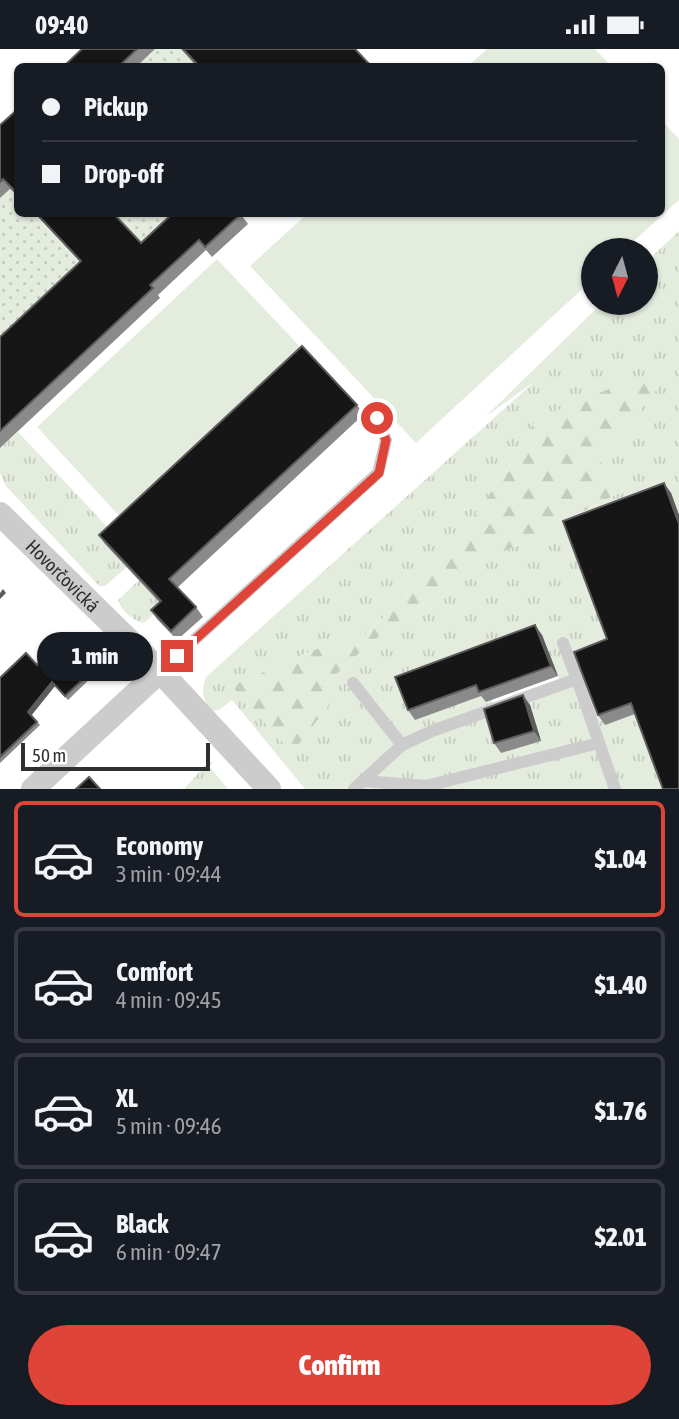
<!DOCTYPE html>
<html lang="en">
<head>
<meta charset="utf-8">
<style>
	:root { --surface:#171b24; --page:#20242c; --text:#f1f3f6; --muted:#9ea1a6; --line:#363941; --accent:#df4439 }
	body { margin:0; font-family:"Asap Condensed",sans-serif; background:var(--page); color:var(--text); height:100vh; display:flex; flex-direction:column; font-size:26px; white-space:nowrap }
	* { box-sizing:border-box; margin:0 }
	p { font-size:23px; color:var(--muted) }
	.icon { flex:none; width:38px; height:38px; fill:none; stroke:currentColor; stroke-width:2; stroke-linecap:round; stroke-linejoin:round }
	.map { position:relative; height:740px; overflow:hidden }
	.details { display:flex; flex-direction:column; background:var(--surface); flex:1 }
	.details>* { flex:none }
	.hud { position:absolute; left:14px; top:14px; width:651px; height:154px; border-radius:10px; box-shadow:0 2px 5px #0004; display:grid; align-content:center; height:154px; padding:0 28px; background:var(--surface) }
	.needle { width:46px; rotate:186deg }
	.tools { position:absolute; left:581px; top:189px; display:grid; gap:14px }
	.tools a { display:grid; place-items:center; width:77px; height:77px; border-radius:50%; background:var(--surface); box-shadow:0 2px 5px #0004; font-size:35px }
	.scale { position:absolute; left:21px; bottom:18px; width:189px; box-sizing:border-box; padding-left:7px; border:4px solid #2f2f2f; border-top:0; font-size:19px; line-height:24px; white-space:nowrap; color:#2f2f2f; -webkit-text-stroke:5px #fff; paint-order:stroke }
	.end { position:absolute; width:32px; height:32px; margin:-16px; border:9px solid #df4439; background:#fff; box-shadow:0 0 0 4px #fff }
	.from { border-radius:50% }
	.bubble { position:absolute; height:49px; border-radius:24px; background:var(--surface); box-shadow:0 2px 5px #0004; font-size:23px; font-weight:800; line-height:49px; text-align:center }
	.hud b { display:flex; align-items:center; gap:24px; height:66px; font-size:26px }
	.hud b+b { border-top:2px solid var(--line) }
	.hud i { width:18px; height:18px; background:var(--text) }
	ul { padding:12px 0 0; list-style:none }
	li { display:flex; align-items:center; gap:21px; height:116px; margin:0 14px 10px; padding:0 14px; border:4px solid var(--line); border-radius:10px }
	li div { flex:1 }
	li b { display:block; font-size:26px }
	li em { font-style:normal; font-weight:800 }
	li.selected { border-color:var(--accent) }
	li>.icon { width:63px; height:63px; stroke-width:1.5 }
	.action { display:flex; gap:14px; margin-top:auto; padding:14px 28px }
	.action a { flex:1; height:80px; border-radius:42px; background:var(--accent); color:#fff; font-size:28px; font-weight:800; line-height:80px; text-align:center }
	.status { display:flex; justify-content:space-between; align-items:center; height:49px; padding:0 35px; background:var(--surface); direction:ltr }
	.status svg { height:19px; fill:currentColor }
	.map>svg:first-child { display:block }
	.grass { fill:url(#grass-tufts); fill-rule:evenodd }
	.forest { fill:url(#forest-firs) }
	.park { fill:url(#park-dots) }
	.pitch { fill:#e4ecde }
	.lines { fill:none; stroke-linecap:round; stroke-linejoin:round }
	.lane { stroke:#ccc; stroke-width:12 }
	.street { stroke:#ccc; stroke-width:24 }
	.wall { fill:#8a8a8a }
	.shaded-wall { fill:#5c5c5c }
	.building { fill:#161616; stroke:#5c5c5c; stroke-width:2 }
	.route { stroke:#df4439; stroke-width:9 }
	.labels { text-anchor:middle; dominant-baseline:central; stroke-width:7; stroke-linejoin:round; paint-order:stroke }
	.street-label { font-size:19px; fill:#2f2f2f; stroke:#fff }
</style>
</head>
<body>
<div class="status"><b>09:40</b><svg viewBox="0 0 49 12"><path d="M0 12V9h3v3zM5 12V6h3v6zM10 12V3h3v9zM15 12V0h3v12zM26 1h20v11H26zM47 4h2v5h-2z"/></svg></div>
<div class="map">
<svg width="679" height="740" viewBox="0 0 679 740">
	<defs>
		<pattern id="grass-tufts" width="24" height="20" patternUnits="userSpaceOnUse" patternTransform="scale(1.75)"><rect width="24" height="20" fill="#e4ecde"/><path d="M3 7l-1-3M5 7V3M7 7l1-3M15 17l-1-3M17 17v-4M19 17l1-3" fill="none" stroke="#c4cbbf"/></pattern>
		<pattern id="forest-firs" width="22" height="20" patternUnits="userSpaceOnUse" patternTransform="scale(1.75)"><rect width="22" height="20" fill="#e4ecde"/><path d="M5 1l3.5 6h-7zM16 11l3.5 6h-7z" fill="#c4cbbf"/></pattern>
		<pattern id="park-dots" width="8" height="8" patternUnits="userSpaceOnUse" patternTransform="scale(1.75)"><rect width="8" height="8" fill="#e4ecde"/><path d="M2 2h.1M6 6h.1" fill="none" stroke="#c4cbbf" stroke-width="1.8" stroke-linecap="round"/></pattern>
	</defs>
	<rect width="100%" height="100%" fill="#fff"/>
	<!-- grass -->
	<g class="grass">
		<path d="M 679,182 L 679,466 L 671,445 L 638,664 L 666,740 L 305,740 L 232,651 L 219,661 L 212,662 C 202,650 201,643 206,628 L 534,333 L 485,368 L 596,260 L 598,262 L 601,259 L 600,256 L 603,254 L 646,254 L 646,213 ZM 658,338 L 599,411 L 623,442 L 470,520 L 370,594 L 325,636 L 232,637 L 311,602 L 368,583 L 438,517 L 506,422 L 537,369 ZM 542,586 L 559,630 L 492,654 L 489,644 Z"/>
		<path d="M 18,383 L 115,486 L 127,518 L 105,537 L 99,537 L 6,437 L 0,424 L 0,399 Z"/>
		<path d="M 139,531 L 164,557 L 144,574 C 133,572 121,561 118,551 Z"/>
		<path d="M 209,712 L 213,714 L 209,717 L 228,740 L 184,740 Z"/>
	</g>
	<!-- forest -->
	<path class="forest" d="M 634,330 L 658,339 L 599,411 L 623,442 L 470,520 L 370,594 L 325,636 L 331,653 L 292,704 L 232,637 L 311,602 L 368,583 L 438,517 L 506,422 L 537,369 Z"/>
	<!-- park -->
	<g class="park">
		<path d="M 155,0 L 181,0 L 197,17 L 136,18 Z"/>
		<path d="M 17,133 L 18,164 L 34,165 L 88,222 L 0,305 L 0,149 Z"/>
		<path d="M 111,165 L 191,165 L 131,220 Z"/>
	</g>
	<!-- pitch -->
	<g class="pitch">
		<path d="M 487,0 L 595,0 L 611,17 L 468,17 Z"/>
		<path d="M 662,72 L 679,90 L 679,151 L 624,201 L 593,201 L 593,230 L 416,394 L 250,217 L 307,165 L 662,164 Z"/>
		<path d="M 217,210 L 305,303 L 124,472 L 37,378 Z"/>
	</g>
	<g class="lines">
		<!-- lane -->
		<g class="lane">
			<path d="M 160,622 L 378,424 L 386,391 L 377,369"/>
			<path d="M 577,630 L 615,740"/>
			<path d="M 353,634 L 402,696"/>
			<path d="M 364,732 L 426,737 L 599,694"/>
			<path d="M 354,740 L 402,696 L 432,682 L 577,630 L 563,594"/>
		</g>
		<!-- street -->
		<g class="street">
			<path id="s1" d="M 0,465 L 160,622 L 269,740"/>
			<path d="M 33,740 L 160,622"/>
		</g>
	</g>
	<!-- wall -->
	<g class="wall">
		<path d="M 82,0 L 155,0 L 136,18 L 63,18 Z"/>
		<path d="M 181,0 L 355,0 L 372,18 L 197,18 Z"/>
		<path d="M 18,60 L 18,147 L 10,140 L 0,149 L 0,76 Z"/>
		<path d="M 34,164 L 113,164 L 141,194 L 173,164 L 245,164 L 242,167 L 248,175 L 212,208 L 206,201 L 158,246 L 160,249 L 0,399 L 0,288 L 80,213 Z"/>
		<path d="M 357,356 L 364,365 L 177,539 L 196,558 L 203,568 L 177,591 L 157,570 L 151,561 L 159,553 L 105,495 L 99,486 Z"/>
		<path d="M 671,444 L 679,466 L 679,740 L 635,665 L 605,676 L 598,666 L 607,590 Z"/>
		<path d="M 542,586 L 558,627 L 486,653 L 481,647 L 415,671 L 408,661 Z"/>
		<path d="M 37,616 L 94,620 L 97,623 L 68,651 L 55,637 L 31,666 L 40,676 L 0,714 L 0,629 Z"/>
		<path d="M 530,656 L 541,692 L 501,704 L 494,694 Z"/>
	</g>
	<!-- shaded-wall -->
	<g class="shaded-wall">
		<path d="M 664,434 L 671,444 L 679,466 L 679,475 Z"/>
		<path d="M 3,540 L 6,544 L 0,550 L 0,544 Z"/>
		<path d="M 535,576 L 542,586 L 558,627 L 551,617 Z"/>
		<path d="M 52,633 L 55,637 L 31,667 L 28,663 Z"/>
		<path d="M 523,646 L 530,656 L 541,692 L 534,682 Z"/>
	</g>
	<!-- building -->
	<g class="building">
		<path d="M 82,0 L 137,0 L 118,18 L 63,18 Z"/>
		<path d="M 183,0 L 355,0 L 372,18 L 200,18 Z"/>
		<path d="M 18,60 L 18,145 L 3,130 L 0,133 L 0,76 Z"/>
		<path d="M 36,164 L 113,164 L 141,194 L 173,164 L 241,165 L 205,198 L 199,191 L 150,236 L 153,239 L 0,382 L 0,288 L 81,212 Z"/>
		<path d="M 302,297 L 357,356 L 169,530 L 196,558 L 171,582 L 151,561 L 161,552 L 99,486 Z"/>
		<path d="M 664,434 L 679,475 L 679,740 L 663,740 L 631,654 L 598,666 L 574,603 L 607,590 L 563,472 Z"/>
		<path d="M 535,576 L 551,617 L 479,643 L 476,636 L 408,661 L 395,628 Z"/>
		<path d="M 66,589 L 94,620 L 65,647 L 52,633 L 28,663 L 37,673 L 0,708 L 0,629 L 26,604 L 37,616 Z"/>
		<path d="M 523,646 L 534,682 L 494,694 L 484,660 Z"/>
		<path d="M 89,728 L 100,740 L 76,740 Z"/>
	</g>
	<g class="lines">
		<!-- route -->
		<path class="route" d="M 177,607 L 379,424 L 386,391 L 377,369"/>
	</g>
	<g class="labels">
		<!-- street labels -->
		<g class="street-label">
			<text stroke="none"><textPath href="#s1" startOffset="88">Hovorčovická</textPath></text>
		</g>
	</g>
</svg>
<div class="tools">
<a><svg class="needle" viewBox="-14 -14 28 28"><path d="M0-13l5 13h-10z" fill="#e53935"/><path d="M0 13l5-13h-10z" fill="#9ea1a6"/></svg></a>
</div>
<div class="scale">50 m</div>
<i class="end from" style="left:377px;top:369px"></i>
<i class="end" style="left:177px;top:607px"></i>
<div class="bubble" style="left:37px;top:583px;width:116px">1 min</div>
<div class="hud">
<b><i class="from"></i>Pickup</b>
<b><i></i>Drop-off</b>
</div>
</div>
<section class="details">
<ul>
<li class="selected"><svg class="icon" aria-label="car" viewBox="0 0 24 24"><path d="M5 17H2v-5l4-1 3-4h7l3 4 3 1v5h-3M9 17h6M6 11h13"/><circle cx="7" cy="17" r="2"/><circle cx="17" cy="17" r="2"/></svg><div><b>Economy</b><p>3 min · 09:44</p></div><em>$1.04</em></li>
<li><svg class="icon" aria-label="car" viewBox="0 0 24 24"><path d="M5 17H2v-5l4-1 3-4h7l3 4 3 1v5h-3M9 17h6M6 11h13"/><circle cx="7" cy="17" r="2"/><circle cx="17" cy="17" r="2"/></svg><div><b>Comfort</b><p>4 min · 09:45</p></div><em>$1.40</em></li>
<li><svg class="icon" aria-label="car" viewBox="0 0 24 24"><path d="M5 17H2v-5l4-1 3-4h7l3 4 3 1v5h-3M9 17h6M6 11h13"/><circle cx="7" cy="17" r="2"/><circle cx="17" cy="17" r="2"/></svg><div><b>XL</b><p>5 min · 09:46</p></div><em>$1.76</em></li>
<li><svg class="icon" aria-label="car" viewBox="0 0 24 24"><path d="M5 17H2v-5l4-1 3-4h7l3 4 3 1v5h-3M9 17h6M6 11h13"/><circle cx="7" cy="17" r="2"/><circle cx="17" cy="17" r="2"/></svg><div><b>Black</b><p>6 min · 09:47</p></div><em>$2.01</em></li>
</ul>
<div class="action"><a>Confirm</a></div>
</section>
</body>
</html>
